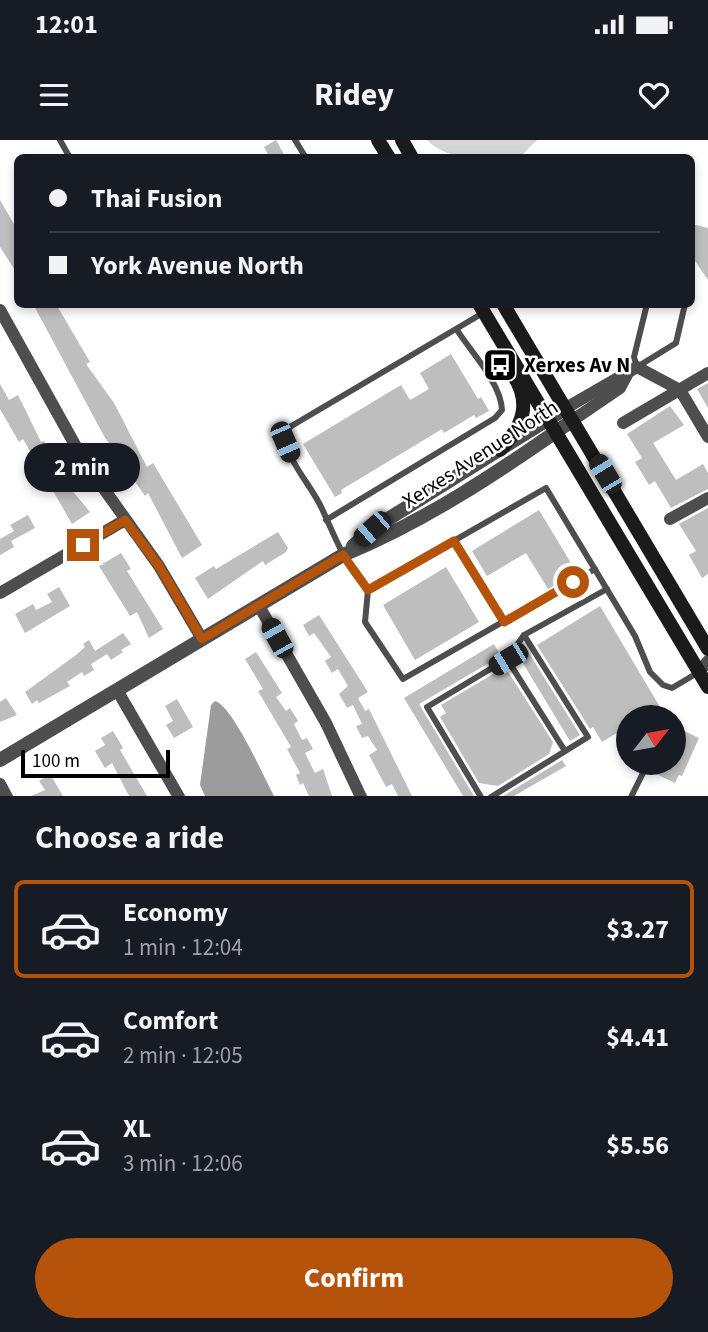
<!DOCTYPE html>
<html lang="en">
<head>
<meta charset="utf-8">
<style>
	:root { --surface:#171b24; --page:#20242c; --text:#f1f3f6; --muted:#9ea1a6; --line:#363941; --accent:#b45309 }
	body { margin:0; font-family:"Source Sans 3",sans-serif; background:var(--page); color:var(--text); height:100vh; display:flex; flex-direction:column; font-size:26px; white-space:nowrap }
	* { box-sizing:border-box; margin:0 }
	p { font-size:23px; color:var(--muted) }
	.icon { flex:none; width:38px; height:38px; fill:none; stroke:currentColor; stroke-width:2; stroke-linecap:round; stroke-linejoin:round }
	.map { position:relative; height:656px; overflow:hidden }
	.panel { display:flex; flex-direction:column; background:var(--surface); flex:1 }
	.panel>* { flex:none }
	.banner { position:absolute; left:14px; top:14px; width:681px; height:154px; border-radius:10px; box-shadow:0 4px 10px #0003; display:grid; align-content:center; height:154px; padding:0 35px; background:var(--surface) }
	.needle { width:46px; rotate:59deg }
	.fabs { position:absolute; left:616px; top:565px; display:grid; gap:14px }
	.fabs a { display:grid; place-items:center; width:70px; height:70px; border-radius:50%; background:var(--surface); box-shadow:0 4px 10px #0003; font-size:35px }
	.scale { position:absolute; left:21px; bottom:18px; width:149px; box-sizing:border-box; padding-left:7px; border:4px solid #000; border-top:0; font-size:19px; line-height:24px; white-space:nowrap; color:#000; -webkit-text-stroke:5px #fff; paint-order:stroke }
	.end { position:absolute; width:32px; height:32px; margin:-16px; border:9px solid #b45309; background:#fff; box-shadow:0 0 0 4px #fff }
	.from { border-radius:50% }
	.bubble { position:absolute; height:49px; border-radius:24px; background:var(--surface); box-shadow:0 4px 10px #0003; font-size:23px; font-weight:700; line-height:49px; text-align:center }
	.car { position:absolute; width:21px; height:42px; margin:-21px -10px; border-radius:9px; box-shadow:0 0 5px 2px #0007; background:linear-gradient(#222 24%,#8ab4d8 0 40%,#222 0 76%,#8ab4d8 0 86%,#222 0) }
	.banner b { display:flex; align-items:center; gap:24px; height:66px; font-size:26px }
	.banner b+b { border-top:2px solid var(--line) }
	.banner i { width:18px; height:18px; background:var(--text) }
	ul { padding:0; list-style:none }
	li { display:flex; align-items:center; gap:21px; height:98px; margin:0 14px 10px; padding:0 21px; border:4px solid transparent; border-radius:10px }
	li div { flex:1 }
	li b { display:block; font-size:26px }
	li em { font-style:normal; font-weight:700 }
	li.on { border-color:var(--accent) }
	li>.icon { width:63px; height:63px; stroke-width:1.5 }
	h2 { padding:0 35px; font-size:32px; line-height:84px }
	.primary-button { display:flex; gap:14px; margin-top:auto; padding:14px 35px }
	.primary-button a { flex:1; height:80px; border-radius:42px; background:var(--accent); color:#fff; font-size:28px; font-weight:700; line-height:80px; text-align:center }
	.status { display:flex; justify-content:space-between; align-items:center; height:49px; padding:0 35px; background:var(--surface); direction:ltr }
	.status svg { height:19px; fill:currentColor }
	header { display:flex; justify-content:space-between; align-items:center; height:91px; padding:0 35px; background:var(--surface); font-size:32px; font-weight:700 }
	.map>svg:first-child { display:block }
	.green { fill:#d5d5d5 }
	.water { fill:#9c9c9c }
	.building { fill:#bebebe }
	.lines { fill:none; stroke-linecap:round; stroke-linejoin:round }
	.service { stroke:#4e4e4e; stroke-width:6 }
	.minor { stroke:#4e4e4e; stroke-width:12 }
	.tertiary { stroke:#4e4e4e; stroke-width:14 }
	.secondary { stroke:#1b1b1b; stroke-width:14 }
	.route { stroke:#b45309; stroke-width:9 }
	.labels { text-anchor:middle; dominant-baseline:central; stroke-width:5; stroke-linejoin:round; paint-order:stroke }
	.poi-label { font-size:21px; font-weight:bold; fill:#000; stroke:#fff; text-anchor:start }
	.street-label { font-size:21px; fill:#000; stroke:#fff }
</style>
</head>
<body>
<div class="status"><b>12:01</b><svg viewBox="0 0 49 12"><path d="M0 12V9h3v3zM5 12V6h3v6zM10 12V3h3v9zM15 12V0h3v12zM26 1h20v11H26zM47 4h2v5h-2z"/></svg></div>
<header><svg class="icon" aria-label="menu" viewBox="0 0 24 24"><path d="M4 6h16M4 12h16M4 18h16"/></svg>Ridey<svg class="icon" aria-label="heart" viewBox="0 0 24 24"><path d="M12 20l-8-8c-3-5 5-10 8-4 3-6 11-1 8 4z"/></svg></header>
<div class="map">
<svg width="708" height="657" viewBox="0 0 708 657">
	<rect width="100%" height="100%" fill="#fff"/>
	<!-- green -->
	<path class="green" d="M 427,0 L 537,0 L 521,16 C 490,14 451,25 427,0 Z"/>
	<!-- water -->
	<path class="water" d="M 215,561 C 233,566 264,638 274,656 L 205,656 L 200,645 L 211,565 Z"/>
	<!-- building -->
	<g class="building">
		<path d="M 276,0 L 286,18 L 270,18 L 264,7 Z"/>
		<path d="M 0,60 L 18,91 L 18,135 L 0,107 Z"/>
		<path d="M 691,84 L 708,88 L 708,140 L 691,115 Z"/>
		<path d="M 33,164 L 56,164 L 90,222 L 86,224 L 114,263 L 147,327 L 153,323 L 202,405 L 182,418 L 148,353 L 145,356 L 104,296 Z"/>
		<path d="M 451,214 L 478,259 L 481,257 L 489,271 L 476,278 L 474,275 L 444,293 L 442,289 L 341,350 L 342,353 L 335,357 L 303,304 L 401,245 L 410,260 L 429,249 L 420,233 Z"/>
		<path d="M 708,243 L 708,268 L 697,249 Z"/>
		<path d="M 0,244 L 9,260 L 18,255 L 41,302 L 44,301 L 52,314 L 48,316 L 55,331 L 60,328 L 68,340 L 65,342 L 90,372 L 72,384 L 23,299 L 19,302 L 0,269 Z"/>
		<path d="M 670,266 L 684,285 L 653,303 L 676,340 L 703,324 L 708,333 L 708,349 L 671,368 L 655,341 L 649,345 L 643,335 L 635,322 L 642,318 L 627,294 Z"/>
		<path d="M 708,368 L 708,434 L 702,438 L 689,415 L 696,411 L 679,384 Z"/>
		<path d="M 539,370 L 577,433 L 548,449 L 526,413 L 487,436 L 472,411 Z"/>
		<path d="M 28,375 L 35,388 L 11,401 L 14,407 L 0,415 L 0,399 L 14,391 L 10,385 Z"/>
		<path d="M 278,392 L 288,408 L 286,412 L 265,425 L 263,421 L 208,459 L 195,438 L 214,426 L 216,429 Z"/>
		<path d="M 121,413 L 131,429 L 127,431 L 163,489 L 149,498 L 137,472 L 130,476 L 99,426 Z"/>
		<path d="M 446,427 L 479,482 L 415,520 L 383,465 Z"/>
		<path d="M 59,447 L 70,466 L 25,493 L 15,474 L 33,464 L 36,470 L 52,462 L 47,454 Z"/>
		<path d="M 600,466 L 660,567 L 643,578 L 628,578 L 628,586 L 602,602 L 593,587 L 590,589 L 537,505 Z"/>
		<path d="M 319,475 L 368,552 L 358,558 L 365,571 L 369,569 L 412,656 L 398,656 L 392,644 L 386,647 L 369,615 L 377,610 L 368,596 L 362,598 L 356,586 L 362,584 L 353,565 L 347,568 L 339,554 L 348,546 L 338,529 L 332,533 L 325,521 L 331,517 L 314,493 L 309,496 L 303,485 Z"/>
		<path d="M 123,493 L 131,504 L 121,510 L 123,512 L 111,520 L 107,514 L 91,524 L 94,530 L 84,536 L 82,532 L 67,542 L 70,546 L 39,563 L 37,560 L 32,564 L 25,552 L 76,515 L 85,507 L 83,504 L 89,500 L 95,511 Z"/>
		<path d="M 494,504 L 501,516 L 419,564 L 474,656 L 463,656 L 404,558 Z"/>
		<path d="M 527,510 L 580,595 L 570,601 L 518,515 Z"/>
		<path d="M 256,512 L 282,553 L 276,557 L 286,571 L 290,568 L 298,581 L 294,584 L 302,600 L 307,598 L 313,609 L 305,613 L 315,633 L 323,629 L 332,656 L 309,656 L 303,643 L 300,645 L 296,635 L 300,633 L 287,609 L 291,607 L 258,551 L 263,549 L 245,519 Z"/>
		<path d="M 505,527 L 553,602 L 549,614 L 498,646 L 479,643 L 440,577 L 446,573 L 441,565 Z"/>
		<path d="M 6,558 L 17,575 L 0,582 L 0,562 Z"/>
		<path d="M 177,559 L 193,587 L 174,598 L 166,585 L 173,581 L 165,566 Z"/>
		<path d="M 678,588 L 699,598 L 682,636 L 679,635 L 675,643 L 656,634 L 661,623 L 674,623 L 674,597 Z"/>
		<path d="M 113,591 L 123,608 L 120,610 L 147,656 L 129,656 L 112,623 L 105,628 L 95,611 L 105,605 L 101,598 Z"/>
		<path d="M 562,620 L 566,626 L 514,656 L 503,656 Z"/>
		<path d="M 50,634 L 63,656 L 31,656 L 45,650 L 39,641 Z"/>
	</g>
	<g class="lines">
		<!-- service -->
		<g class="service">
			<path d="M 60,0 L 70,18"/>
			<path d="M 295,0 L 306,18"/>
			<path d="M 647,164 L 634,217 L 637,227 L 676,203 L 685,164"/>
			<path d="M 483,173 L 288,288 L 284,293 C 287,323 312,345 323,371 C 336,399 346,427 368,450 L 546,348 L 635,496 L 650,532 L 663,545 L 672,548 L 699,532"/>
			<path d="M 326,380 L 495,278 L 502,270 C 501,243 471,212 457,190"/>
			<path d="M 454,401 L 504,482"/>
			<path d="M 368,450 L 365,482 L 403,539 L 595,429"/>
			<path d="M 507,519 L 565,611"/>
			<path d="M 481,657 L 427,567 L 507,519 L 524,495 L 607,449"/>
			<path d="M 491,657 L 588,597 L 524,495"/>
			<path d="M 631,657 L 648,623"/>
		</g>
		<!-- minor -->
		<g class="minor">
			<path d="M 0,170 L 84,321 L 159,426 L 202,499"/>
			<path d="M 566,268 L 637,227 L 680,250 L 708,297"/>
			<path d="M 573,280 L 620,248 L 628,233"/>
			<path d="M 623,283 L 708,233"/>
			<path d="M 670,379 L 708,358"/>
			<path d="M 0,453 L 125,380"/>
			<path d="M 259,466 L 326,583 L 361,657"/>
			<path d="M 699,532 L 708,521"/>
			<path d="M 117,550 L 179,657"/>
			<path d="M 0,644 L 7,657"/>
		</g>
		<!-- tertiary -->
		<g class="tertiary">
			<path d="M 353,406 L 372,389 L 566,268"/>
			<path d="M 0,620 L 343,415 C 426,381 500,331 573,280"/>
		</g>
		<!-- secondary -->
		<g class="secondary">
			<path d="M 378,0 L 389,18"/>
			<path d="M 402,0 L 412,18"/>
			<path d="M 479,164 L 708,547"/>
			<path d="M 503,164 L 708,509"/>
			<path d="M 500,310 C 522,287 532,265 514,236"/>
		</g>
	</g>
	<g class="lines">
		<!-- route -->
		<path class="route" d="M 83,405 L 125,380 L 159,426 L 202,499 L 343,415 L 368,450 L 454,401 L 504,482 L 573,442"/>
	</g>
	<!-- icons -->
	<defs>
		<g id="bus-square" transform="scale(1.75)"><rect x="-9" y="-9" width="18" height="18" rx="4" fill="#000" stroke="#fff"/><path d="M-5-6H5V4H4V6H2V4H-2V6H-4V4H-5ZM-3.5-4V0h7V-4ZM-3.5 1.2v1.5H-2V1.2ZM2 1.2v1.5H3.5V1.2Z" fill="#fff"/></g>
	</defs>
	<g fill-rule="evenodd">
		<use href="#bus-square" x="500" y="225"/>
	</g>
	<g class="labels">
		<!-- poi labels -->
		<g class="poi-label">
			<text x="524" y="225">Xerxes Av N</text>
		</g>
		<!-- street labels -->
		<g class="street-label">
			<text transform="translate(480 314) rotate(-33)">Xerxes Avenue North</text>
		</g>
	</g>
</svg>
<div class="fabs">
<a><svg class="needle" viewBox="-14 -14 28 28"><path d="M0-13l5 13h-10z" fill="#e53935"/><path d="M0 13l5-13h-10z" fill="#9ea1a6"/></svg></a>
</div>
<div class="scale">100 m</div>
<i class="end from" style="left:573px;top:442px"></i>
<i class="end" style="left:83px;top:405px"></i>
<div class="bubble" style="left:24px;top:303px;width:116px">2 min</div>
<i class="car" style="left:285px;top:302px;rotate:157deg"></i>
<i class="car" style="left:605px;top:334px;rotate:329deg"></i>
<i class="car" style="left:372px;top:389px;rotate:229deg"></i>
<i class="car" style="left:277px;top:498px;rotate:331deg"></i>
<i class="car" style="left:508px;top:519px;rotate:239deg"></i>
<div class="banner">
<b><i class="from"></i>Thai Fusion</b>
<b><i></i>York Avenue North</b>
</div>
</div>
<section class="panel">
<h2>Choose a ride</h2>
<ul>
<li class="on"><svg class="icon" aria-label="car" viewBox="0 0 24 24"><path d="M5 17H2v-5l4-1 3-4h7l3 4 3 1v5h-3M9 17h6M6 11h13"/><circle cx="7" cy="17" r="2"/><circle cx="17" cy="17" r="2"/></svg><div><b>Economy</b><p>1 min · 12:04</p></div><em>$3.27</em></li>
<li><svg class="icon" aria-label="car" viewBox="0 0 24 24"><path d="M5 17H2v-5l4-1 3-4h7l3 4 3 1v5h-3M9 17h6M6 11h13"/><circle cx="7" cy="17" r="2"/><circle cx="17" cy="17" r="2"/></svg><div><b>Comfort</b><p>2 min · 12:05</p></div><em>$4.41</em></li>
<li><svg class="icon" aria-label="car" viewBox="0 0 24 24"><path d="M5 17H2v-5l4-1 3-4h7l3 4 3 1v5h-3M9 17h6M6 11h13"/><circle cx="7" cy="17" r="2"/><circle cx="17" cy="17" r="2"/></svg><div><b>XL</b><p>3 min · 12:06</p></div><em>$5.56</em></li>
</ul>
<div class="primary-button"><a>Confirm</a></div>
</section>
</body>
</html>
